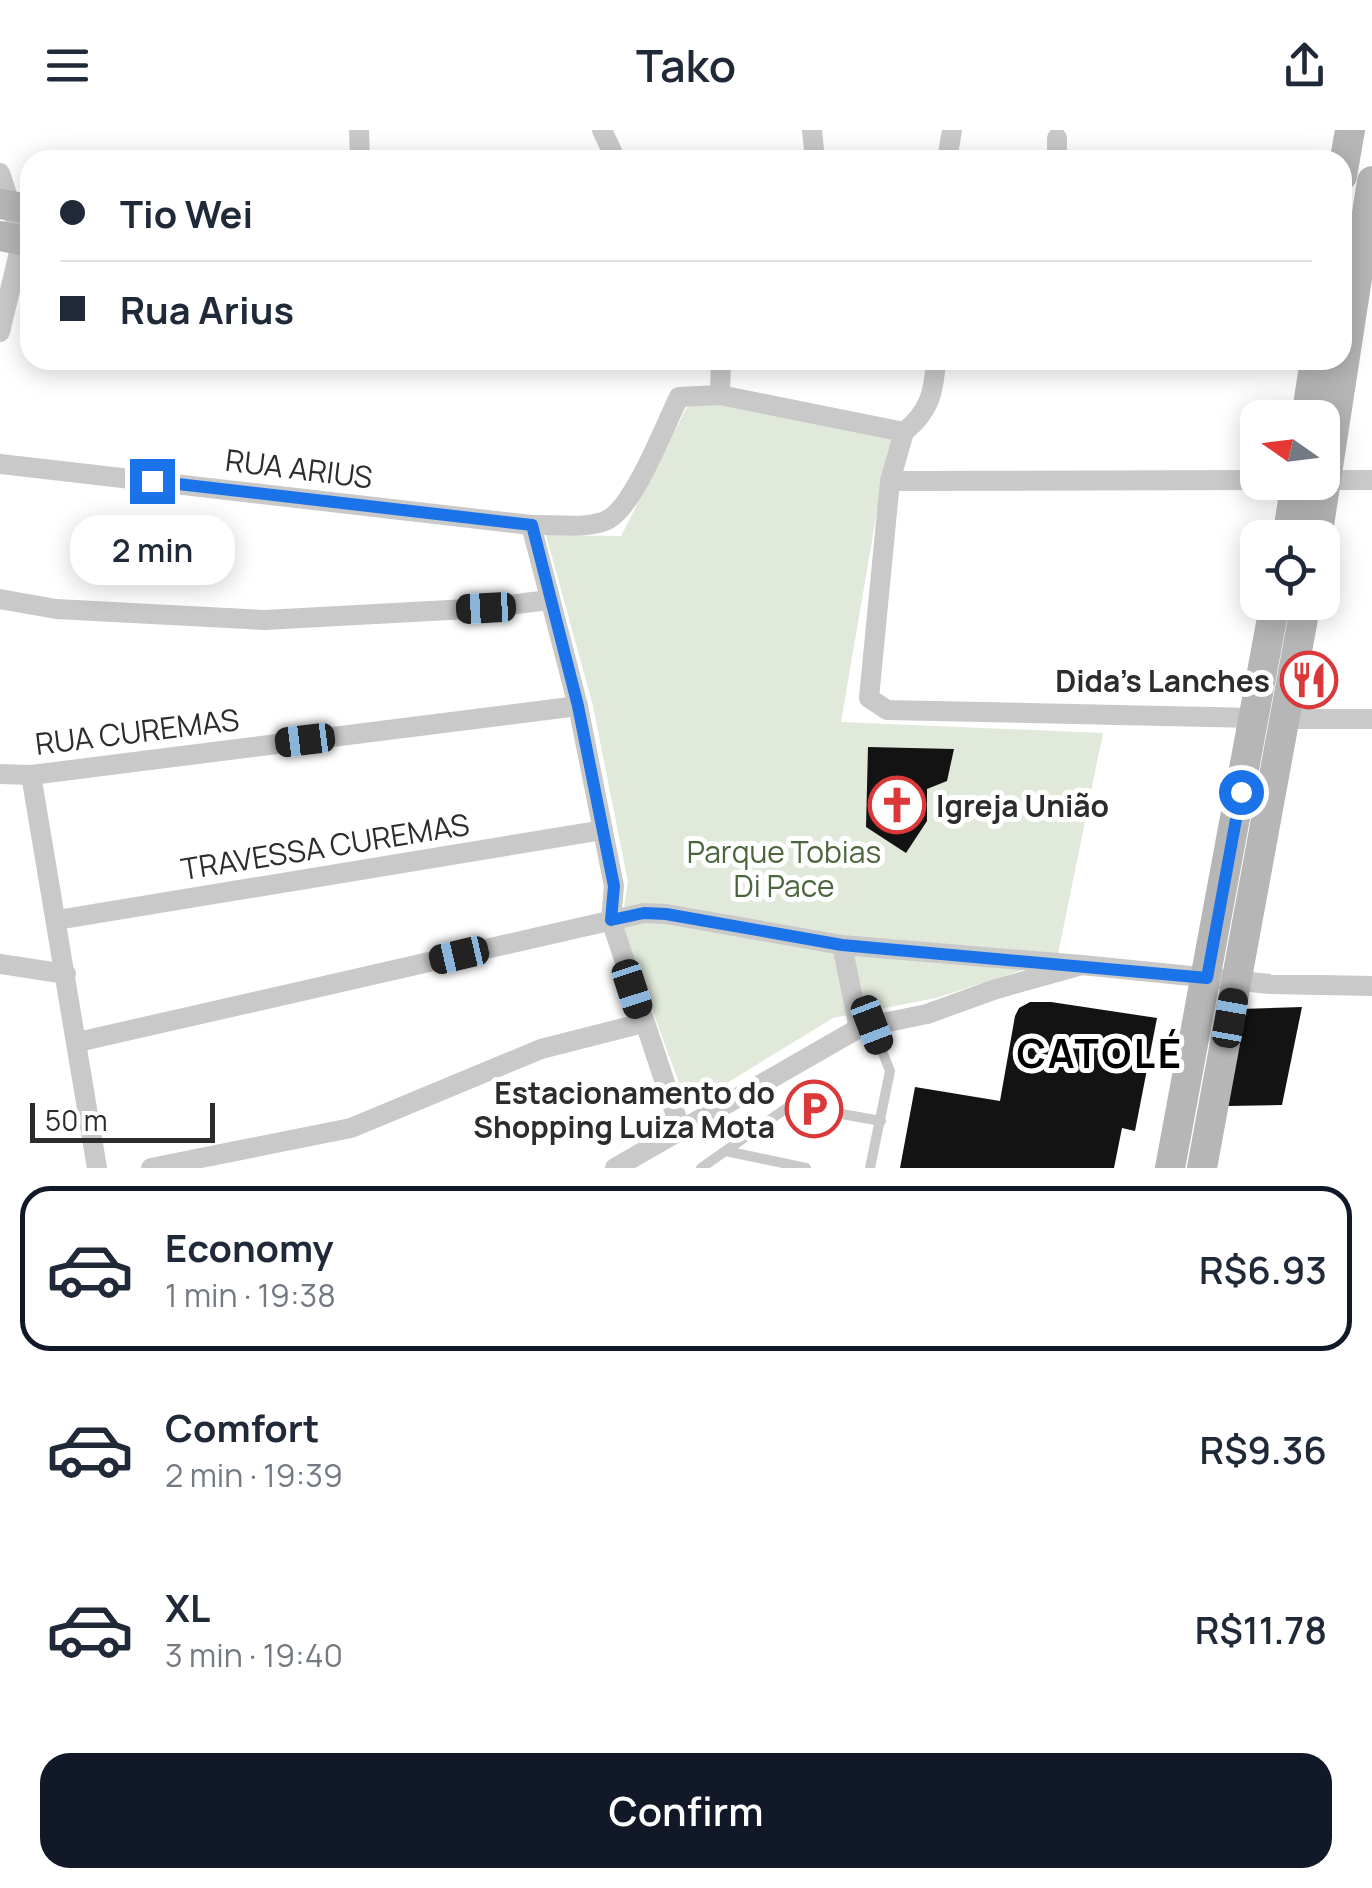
<!DOCTYPE html>
<html lang="en">
<head>
<meta charset="utf-8">
<style>
	:root { --surface:#fff; --page:#f2f2f3; --text:#1f2937; --muted:#747a83; --line:#e0e1e3; --accent:#111827 }
	body { margin:0; font-family:Manrope,sans-serif; background:var(--page); color:var(--text); height:100vh; display:flex; flex-direction:column; font-size:38px; white-space:nowrap }
	* { box-sizing:border-box; margin:0 }
	p { font-size:32px; color:var(--muted) }
	.icon { flex:none; width:55px; height:55px; fill:none; stroke:currentColor; stroke-width:2; stroke-linecap:round; stroke-linejoin:round }
	.map { position:relative; height:1038px; overflow:hidden }
	.sheet { display:flex; flex-direction:column; background:var(--surface); flex:1 }
	.sheet>* { flex:none }
	.hud { position:absolute; left:20px; top:20px; width:1332px; height:220px; border-radius:30px; box-shadow:0 5px 25px #0003; display:grid; align-content:center; height:220px; padding:0 40px; background:var(--surface) }
	.needle { width:65px; rotate:284deg }
	.fabs { position:absolute; left:1240px; top:270px; display:grid; gap:20px }
	.fabs a { display:grid; place-items:center; width:100px; height:100px; border-radius:20px; background:var(--surface); box-shadow:0 5px 25px #0003; font-size:50px }
	.scale { position:absolute; left:30px; bottom:25px; width:185px; box-sizing:border-box; padding-left:10px; border:5px solid #2c2c2c; border-top:0; font-size:28px; line-height:35px; white-space:nowrap; color:#2c2c2c; -webkit-text-stroke:8px #fff; paint-order:stroke }
	.end { position:absolute; width:45px; height:45px; margin:-22px; border:12px solid #1a73e8; background:#fff; box-shadow:0 0 0 5px #fff }
	.from { border-radius:50% }
	.bubble { position:absolute; height:70px; border-radius:30px; background:var(--surface); box-shadow:0 5px 25px #0003; font-size:32px; font-weight:600; line-height:70px; text-align:center }
	.car { position:absolute; width:30px; height:60px; margin:-30px -15px; border-radius:12px; box-shadow:0 0 8px 2px #0007; background:linear-gradient(#222 24%,#8ab4d8 0 40%,#222 0 76%,#8ab4d8 0 86%,#222 0) }
	.hud b { display:flex; align-items:center; gap:35px; height:95px; font-size:38px }
	.hud b+b { border-top:2px solid var(--line) }
	.hud i { width:25px; height:25px; background:var(--text) }
	ul { padding:18px 0 0; list-style:none }
	li { display:flex; align-items:center; gap:30px; height:165px; margin:0 20px 15px; padding:0 20px; border:5px solid transparent; border-radius:30px }
	li div { flex:1 }
	li b { display:block; font-size:38px }
	li em { font-style:normal; font-weight:600 }
	li.current { border-color:var(--accent) }
	li>.icon { width:90px; height:90px; stroke-width:1.5 }
	.action { display:flex; gap:20px; margin-top:auto; padding:20px 40px }
	.action a { flex:1; height:115px; border-radius:30px; background:var(--accent); color:#fff; font-size:40px; font-weight:600; line-height:115px; text-align:center }
	header { display:flex; justify-content:space-between; align-items:center; height:130px; padding:0 40px; background:var(--surface); font-size:45px; font-weight:600 }
	.map>svg:first-child { display:block }
	.green { fill:#e1e9da }
	.building { fill:#131313 }
	.lines { fill:none; stroke-linecap:round; stroke-linejoin:round }
	.lane { stroke:#c9c9c9; stroke-width:10 }
	.street { stroke:#c9c9c9; stroke-width:20 }
	.secondary { stroke:#b6b6b6; stroke-width:30 }
	.route { stroke:#1a73e8; stroke-width:12 }
	.labels { text-anchor:middle; dominant-baseline:central; stroke-width:10; stroke-linejoin:round; paint-order:stroke }
	.street-label { font-size:30px; fill:#2c2c2c; stroke:#fff }
	.poi-label { font-size:30px; font-weight:bold; fill:#2c2c2c; stroke:#fff; text-anchor:end }
	.park-label { font-size:30px; fill:#4d653d; stroke:#fff }
	.district-label { font-size:40px; font-weight:bold; letter-spacing:2.5px; fill:#000; stroke:#fff }
</style>
</head>
<body>
<header><svg class="icon" aria-label="menu" viewBox="0 0 24 24"><path d="M4 6h16M4 12h16M4 18h16"/></svg>Tako<svg class="icon" aria-label="share" viewBox="0 0 24 24"><path d="M12 15V3M7 8l5-5 5 5M5 13v7h14v-7"/></svg></header>
<div class="map">
<svg width="1372" height="1038" viewBox="0 0 1372 1038">
	<rect width="100%" height="100%" fill="#fff"/>
	<!-- green -->
	<path class="green" d="M 719,271 L 894,308 L 882,352 L 841,592 L 1103,603 L 1057,829 L 936,868 L 833,888 L 688,977 L 621,796 L 628,752 L 593,576 L 546,405 L 621,406 L 687,277 Z"/>
	<!-- building -->
	<g class="building">
		<path d="M 868,617 L 954,619 L 947,651 L 927,659 L 927,691 L 906,723 L 866,697 Z"/>
		<path d="M 1030,872 L 1051,872 L 1157,888 L 1135,1001 L 1122,998 L 1114,1038 L 900,1038 L 915,957 L 1000,971 L 1015,886 L 1019,878 Z"/>
		<path d="M 1302,877 L 1282,975 L 1227,976 L 1240,879 Z"/>
	</g>
	<g class="lines">
		<!-- lane -->
		<g class="lane">
			<path d="M 726,1021 L 806,1038"/>
			<path d="M 701,1038 L 791,975 L 881,991"/>
			<path d="M 870,1038 L 890,941 L 872,896"/>
		</g>
		<!-- street -->
		<g class="street">
			<path d="M 359,0 L 360,30"/>
			<path d="M 602,0 L 616,30"/>
			<path d="M 812,0 L 815,30"/>
			<path d="M 947,30 L 952,0"/>
			<path d="M 1057,30 L 1057,8"/>
			<path d="M 0,43 L 22,110 L 0,202"/>
			<path d="M 720,265 L 904,302 L 890,351 L 869,568 L 887,580 L 1255,588"/>
			<path d="M 904,302 C 930,281 934,262 936,230"/>
			<path d="M 0,334 L 531,395 C 554,394 589,400 609,389 C 635,374 665,295 679,267 L 720,265 L 721,230"/>
			<path d="M 1322,350 L 1372,350"/>
			<path d="M 890,351 L 1258,350"/>
			<path d="M 531,395 L 578,576 L 614,756 L 611,790 L 681,1001"/>
			<path d="M 0,469 L 56,479 L 265,490 L 486,478 L 548,470"/>
			<path d="M 1285,589 L 1372,589"/>
			<path d="M 0,644 L 31,645 L 578,576"/>
			<path d="M 31,645 L 97,1038"/>
			<path d="M 57,790 L 603,700"/>
			<path d="M 842,815 L 859,898"/>
			<path d="M 0,834 L 66,844"/>
			<path d="M 78,912 L 644,783 L 666,784 L 842,815 L 1082,835"/>
			<path d="M 151,1038 L 351,998 L 541,919 L 643,893"/>
			<path d="M 615,1038 L 859,898 L 927,884 L 996,859 L 1082,835 L 1270,854 L 1372,856"/>
		</g>
		<!-- secondary -->
		<g class="secondary">
			<path d="M 1342,46 L 1350,0"/>
			<path d="M 0,74 L 30,79"/>
			<path d="M 0,106 L 30,112"/>
			<path d="M 1306,288 L 1315,230"/>
			<path d="M 1287,408 L 1296,352"/>
			<path d="M 1317,408 L 1372,51"/>
			<path d="M 1170,1038 L 1275,472"/>
			<path d="M 1202,1038 L 1306,472"/>
		</g>
	</g>
	<g class="lines">
		<!-- route -->
		<path class="route" d="M 152,351 L 532,395 L 578,576 L 614,756 L 611,790 L 644,783 L 666,784 L 842,815 L 1207,848 L 1241,662"/>
	</g>
	<!-- icons -->
	<defs>
		<g id="restaurant-ring" transform="scale(2.875)"><circle r="9.5" fill="#fff" stroke="#da3839" stroke-width="1.5"/><path d="M-5-6h1v4h1v-4h1v4h1v-4h1v5L-1.5 .5V6h-2V.5L-5-1ZM5-6V6H3V1.5H1.5Q1.5-4 5-6Z" fill="#da3839"/></g>
		<g id="church-ring" transform="scale(2.875)"><circle r="9.5" fill="#fff" stroke="#da3839" stroke-width="1.5"/><path d="M-1.2-6h2.4v3.5h3.3v2.4h-3.3V6h-2.4V-.1h-3.3v-2.4h3.3Z" fill="#da3839"/></g>
		<g id="parking-ring" transform="scale(2.875)"><circle r="9.5" fill="#fff" stroke="#da3839" stroke-width="1.5"/><path d="M-3.5-5.5H1a3.5 3.5 0 0 1 0 7H-1V5.5H-3.5ZM-1-3.4V-.6H.8a1.4 1.4 0 0 0 0-2.8Z" fill="#da3839"/></g>
	</defs>
	<g fill-rule="evenodd">
		<use href="#restaurant-ring" x="1309" y="550"/>
		<use href="#church-ring" x="897" y="675"/>
		<use href="#parking-ring" x="814" y="979"/>
	</g>
	<g class="labels">
		<!-- street labels -->
		<g class="street-label">
			<text transform="translate(299 338) rotate(7)">RUA ARIUS</text>
			<text transform="translate(137 601) rotate(-7)">RUA CUREMAS</text>
			<text transform="translate(325 716) rotate(-9)">TRAVESSA CUREMAS</text>
		</g>
		<!-- poi labels -->
		<g class="poi-label">
			<text x="1270" y="550">Dida's Lanches</text>
			<text x="936" y="675" text-anchor="start">Igreja União</text>
			<text x="775" y="962">Estacionamento do<tspan x="775" dy="34">Shopping Luiza Mota</tspan></text>
		</g>
		<!-- park labels -->
		<g class="park-label">
			<text x="784" y="721">Parque Tobias<tspan x="784" dy="34">Di Pace</tspan></text>
		</g>
		<!-- district labels -->
		<g class="district-label">
			<text x="1100" y="922">CATOLÉ</text>
		</g>
	</g>
</svg>
<div class="fabs">
<a><svg class="needle" viewBox="-14 -14 28 28"><path d="M0-13l5 13h-10z" fill="#e53935"/><path d="M0 13l5-13h-10z" fill="#747a83"/></svg></a>
<a><svg class="icon" aria-label="locate" viewBox="0 0 24 24"><circle cx="12" cy="12" r="6"/><path d="M12 2v4M12 18v4M2 12h4M18 12h4"/></svg></a>
</div>
<div class="scale">50 m</div>
<i class="end from" style="left:1241px;top:662px"></i>
<i class="end" style="left:152px;top:351px"></i>
<div class="bubble" style="left:70px;top:385px;width:165px">2 min</div>
<i class="car" style="left:486px;top:478px;rotate:267deg"></i>
<i class="car" style="left:305px;top:610px;rotate:263deg"></i>
<i class="car" style="left:459px;top:825px;rotate:257deg"></i>
<i class="car" style="left:632px;top:859px;rotate:162deg"></i>
<i class="car" style="left:1230px;top:888px;rotate:10deg"></i>
<i class="car" style="left:872px;top:895px;rotate:159deg"></i>
<div class="hud">
<b><i class="from"></i>Tio Wei</b>
<b><i></i>Rua Arius</b>
</div>
</div>
<section class="sheet">
<ul>
<li class="current"><svg class="icon" aria-label="car" viewBox="0 0 24 24"><path d="M5 17H2v-5l4-1 3-4h7l3 4 3 1v5h-3M9 17h6M6 11h13"/><circle cx="7" cy="17" r="2"/><circle cx="17" cy="17" r="2"/></svg><div><b>Economy</b><p>1 min · 19:38</p></div><em>R$6.93</em></li>
<li><svg class="icon" aria-label="car" viewBox="0 0 24 24"><path d="M5 17H2v-5l4-1 3-4h7l3 4 3 1v5h-3M9 17h6M6 11h13"/><circle cx="7" cy="17" r="2"/><circle cx="17" cy="17" r="2"/></svg><div><b>Comfort</b><p>2 min · 19:39</p></div><em>R$9.36</em></li>
<li><svg class="icon" aria-label="car" viewBox="0 0 24 24"><path d="M5 17H2v-5l4-1 3-4h7l3 4 3 1v5h-3M9 17h6M6 11h13"/><circle cx="7" cy="17" r="2"/><circle cx="17" cy="17" r="2"/></svg><div><b>XL</b><p>3 min · 19:40</p></div><em>R$11.78</em></li>
</ul>
<div class="action"><a>Confirm</a></div>
</section>
</body>
</html>
